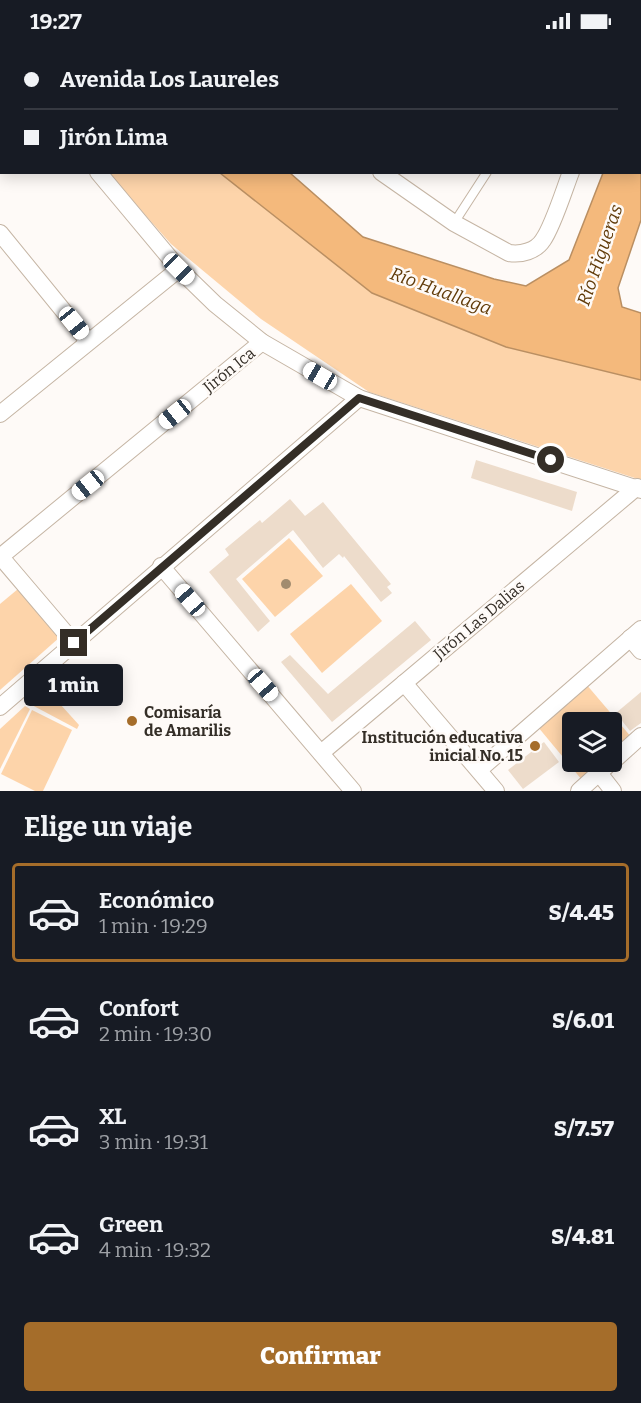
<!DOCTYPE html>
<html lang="es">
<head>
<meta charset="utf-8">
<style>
	:root { --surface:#171b24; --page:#20242c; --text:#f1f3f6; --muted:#9ea1a6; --line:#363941; --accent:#a56d2a }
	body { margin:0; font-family:Bitter,serif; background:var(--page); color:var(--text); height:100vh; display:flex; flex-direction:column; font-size:22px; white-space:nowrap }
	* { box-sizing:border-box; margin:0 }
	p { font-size:20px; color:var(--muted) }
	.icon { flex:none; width:33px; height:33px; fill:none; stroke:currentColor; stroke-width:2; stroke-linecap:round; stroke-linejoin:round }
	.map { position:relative; height:749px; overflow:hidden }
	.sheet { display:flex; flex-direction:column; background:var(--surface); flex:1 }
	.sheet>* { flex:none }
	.top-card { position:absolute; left:0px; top:0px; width:642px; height:132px; box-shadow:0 3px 15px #0003; display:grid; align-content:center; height:132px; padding:0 24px; background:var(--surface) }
	.controls { position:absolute; left:562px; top:670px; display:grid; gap:12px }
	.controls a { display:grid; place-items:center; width:60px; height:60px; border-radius:6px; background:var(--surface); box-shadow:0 3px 15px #0003; font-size:30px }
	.end { position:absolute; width:27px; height:27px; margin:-14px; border:8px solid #342e27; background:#fff; box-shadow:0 0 0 3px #fff }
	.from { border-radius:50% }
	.bubble { position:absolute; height:42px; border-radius:6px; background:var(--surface); box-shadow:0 3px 15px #0003; font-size:20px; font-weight:800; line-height:42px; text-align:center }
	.car { position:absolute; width:18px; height:36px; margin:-18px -9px; border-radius:8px; box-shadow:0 0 4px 2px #0007; background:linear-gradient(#fff 24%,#345 0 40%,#fff 0 76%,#345 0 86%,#fff 0) }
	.top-card b { display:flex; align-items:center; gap:21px; height:57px; font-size:22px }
	.top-card b+b { border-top:2px solid var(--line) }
	.top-card i { width:15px; height:15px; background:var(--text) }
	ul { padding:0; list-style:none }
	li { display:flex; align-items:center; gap:18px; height:99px; margin:0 12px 9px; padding:0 12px; border:3px solid transparent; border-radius:6px }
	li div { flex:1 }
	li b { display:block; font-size:22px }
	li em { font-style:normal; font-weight:800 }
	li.selected { border-color:var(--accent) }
	li>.icon { width:54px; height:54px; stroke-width:1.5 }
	h2 { padding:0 24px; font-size:27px; line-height:72px }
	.button { display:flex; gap:12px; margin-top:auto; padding:12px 24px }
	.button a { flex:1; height:69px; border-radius:6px; background:var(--accent); color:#fff; font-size:24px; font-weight:800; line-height:69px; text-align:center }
	.status { display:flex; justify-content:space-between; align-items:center; height:42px; padding:0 30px; background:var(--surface); direction:ltr }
	.status svg { height:16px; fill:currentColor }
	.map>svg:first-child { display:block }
	.green { fill:#fdd4aa }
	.water { fill:#f4b97c; stroke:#ba8f62; stroke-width:1.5 }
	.building { fill:#eddccb }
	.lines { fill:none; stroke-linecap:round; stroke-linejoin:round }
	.lane-casing { stroke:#c5b5a4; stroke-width:10 }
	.street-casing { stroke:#c5b5a4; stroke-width:18 }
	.highway-casing { stroke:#8e6127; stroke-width:33 }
	.lane { stroke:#fff; stroke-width:8 }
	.street { stroke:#fff; stroke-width:16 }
	.highway { stroke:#bf7c27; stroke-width:32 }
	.tree { fill:#a28c6f }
	.route { stroke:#342e27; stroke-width:8 }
	.poi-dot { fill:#a56d2a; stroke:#fefaf7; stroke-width:2 }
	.labels { text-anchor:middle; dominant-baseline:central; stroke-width:5; stroke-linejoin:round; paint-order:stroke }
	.street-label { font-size:16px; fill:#342e27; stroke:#fefaf7 }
	.poi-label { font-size:16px; font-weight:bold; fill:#342e27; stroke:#fefaf7; text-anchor:start }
	.water-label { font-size:18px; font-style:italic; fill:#613b09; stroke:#fefaf7 }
</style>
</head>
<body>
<div class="status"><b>19:27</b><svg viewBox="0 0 49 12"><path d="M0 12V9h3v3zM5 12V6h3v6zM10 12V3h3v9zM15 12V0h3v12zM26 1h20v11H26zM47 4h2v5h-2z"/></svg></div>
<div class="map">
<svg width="641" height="749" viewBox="0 0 641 749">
	<rect width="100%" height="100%" fill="#fefaf7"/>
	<!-- green -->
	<g class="green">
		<path d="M 108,131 L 220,131 L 372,251 L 506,305 L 641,338 L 641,438 L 369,350 L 261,277 L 171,202 Z"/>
		<path d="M 289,496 L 323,534 L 275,575 L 242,537 Z"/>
		<path d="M 351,542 L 382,579 L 322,631 L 290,592 Z"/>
		<path d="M 18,547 L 60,595 L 0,648 L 0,562 Z"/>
		<path d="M 42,642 L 79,683 L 77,687 L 30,662 Z"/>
		<path d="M 586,642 L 632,696 L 612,712 L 612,681 L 573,681 L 573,720 L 603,720 L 582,738 L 538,685 Z"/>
		<path d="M 25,664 L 30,667 L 0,727 L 0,687 Z"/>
		<path d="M 32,668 L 72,688 L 43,749 L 35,749 L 1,732 Z"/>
	</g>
	<!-- water -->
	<path class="water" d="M 641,38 L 641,178 L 618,246 L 622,265 L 641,271 L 641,338 L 506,305 L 372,251 L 220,131 L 290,131 L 363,195 L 494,237 L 526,244 L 569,218 L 603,131 L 640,130 Z"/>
	<!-- building -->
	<g class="building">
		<path d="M 476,418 L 577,450 L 572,469 L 471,436 Z"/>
		<path d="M 290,457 L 305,474 L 323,460 L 391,542 L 387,545 L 392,551 L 381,560 L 344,514 L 343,516 L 339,512 L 323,526 L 293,488 L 236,537 L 270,579 L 258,590 L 209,530 L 229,513 L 225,507 L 260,478 L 262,481 Z"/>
		<path d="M 415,579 L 431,598 L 332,680 L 281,620 L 290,613 L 328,652 Z"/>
		<path d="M 641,650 L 641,681 L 630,689 L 616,671 Z"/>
		<path d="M 544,700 L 559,720 L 523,747 L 508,728 Z"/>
	</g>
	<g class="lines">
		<!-- lane casing -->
		<g class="lane-casing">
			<path id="lane" d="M 454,181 L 487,130"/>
		</g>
		<!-- street casing -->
		<g class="street-casing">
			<g id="street">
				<path d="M 266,0 L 267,2"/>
				<path d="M 388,2 L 389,0"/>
				<path d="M 627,2 L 628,0"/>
				<path d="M 0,14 L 2,16"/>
				<path d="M 640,111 L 641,111"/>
				<path d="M 98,130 L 179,227 L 215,262 L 262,300 L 359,356 L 641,448"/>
				<path d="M 381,130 L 454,181 L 509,211 C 521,213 536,209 543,198 C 553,184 564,148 571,130"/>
				<path d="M 0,191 L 88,299"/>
				<path d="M 0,372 L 179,227"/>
				<path d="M 0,514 L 74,601"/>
				<path d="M 0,515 L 262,300"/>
				<path d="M 161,524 L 353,749"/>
				<path d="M 630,596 L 641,609"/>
				<path d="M 404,641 L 496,749"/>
				<path d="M 0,665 L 359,356"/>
				<path d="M 321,711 L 637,445"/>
				<path d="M 612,720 L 641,694"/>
				<path d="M 479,728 L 641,587"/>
				<path d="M 599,731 L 613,749"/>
				<path d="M 579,749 L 611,720"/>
			</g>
		</g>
		<!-- highway casing -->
		<g class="highway-casing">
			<path id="highway" d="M 492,0 L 494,2"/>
		</g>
		<!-- lane -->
		<use href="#lane" class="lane"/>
		<!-- street -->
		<use href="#street" class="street"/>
		<!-- highway -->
		<use href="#highway" class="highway"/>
	</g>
	<!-- trees -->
	<circle class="tree" cx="286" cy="542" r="5"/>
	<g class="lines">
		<!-- route -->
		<path class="route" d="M 74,601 L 359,356 L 551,418"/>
	</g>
	<!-- markers -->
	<g class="poi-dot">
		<circle cx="132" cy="679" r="6"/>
		<circle cx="535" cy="704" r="6"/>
	</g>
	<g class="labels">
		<!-- street labels -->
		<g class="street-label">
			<text transform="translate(229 328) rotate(-39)">Jirón Ica</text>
			<text transform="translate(479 578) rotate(-40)">Jirón Las Dalias</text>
		</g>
		<!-- poi labels -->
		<g class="poi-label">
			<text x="144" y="670">Comisaría<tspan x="144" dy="18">de Amarilis</tspan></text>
			<text x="523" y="695" text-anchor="end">Institución educativa<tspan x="523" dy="18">inicial No. 15</tspan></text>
		</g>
		<!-- water labels -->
		<g class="water-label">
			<text transform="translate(600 213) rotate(-71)">Río Higueras</text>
			<text transform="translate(441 249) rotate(20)">Río Huallaga</text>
		</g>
	</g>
</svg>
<div class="controls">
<a><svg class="icon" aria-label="layers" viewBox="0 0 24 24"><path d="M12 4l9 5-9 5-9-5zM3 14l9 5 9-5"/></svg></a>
</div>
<i class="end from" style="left:551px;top:418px"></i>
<i class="end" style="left:74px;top:601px"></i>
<div class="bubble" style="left:24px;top:622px;width:99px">1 min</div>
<i class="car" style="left:179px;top:227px;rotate:135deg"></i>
<i class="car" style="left:74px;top:281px;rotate:141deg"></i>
<i class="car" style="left:320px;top:334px;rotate:300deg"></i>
<i class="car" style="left:175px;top:372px;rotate:231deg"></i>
<i class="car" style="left:88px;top:443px;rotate:231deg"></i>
<i class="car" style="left:190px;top:558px;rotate:319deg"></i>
<i class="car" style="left:263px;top:643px;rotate:139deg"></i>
<div class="top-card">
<b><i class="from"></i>Avenida Los Laureles</b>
<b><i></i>Jirón Lima</b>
</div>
</div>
<section class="sheet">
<h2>Elige un viaje</h2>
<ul>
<li class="selected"><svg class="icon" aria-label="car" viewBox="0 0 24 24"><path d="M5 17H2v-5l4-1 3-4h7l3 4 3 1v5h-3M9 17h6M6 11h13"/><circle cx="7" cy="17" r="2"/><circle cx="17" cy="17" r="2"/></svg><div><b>Económico</b><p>1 min · 19:29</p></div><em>S/4.45</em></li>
<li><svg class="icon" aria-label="car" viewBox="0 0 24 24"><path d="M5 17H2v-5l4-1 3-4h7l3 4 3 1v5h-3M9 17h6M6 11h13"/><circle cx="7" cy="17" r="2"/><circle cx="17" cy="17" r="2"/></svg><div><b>Confort</b><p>2 min · 19:30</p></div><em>S/6.01</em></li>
<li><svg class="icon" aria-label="car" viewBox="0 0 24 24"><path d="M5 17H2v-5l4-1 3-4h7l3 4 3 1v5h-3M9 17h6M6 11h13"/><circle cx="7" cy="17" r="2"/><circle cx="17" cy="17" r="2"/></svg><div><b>XL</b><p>3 min · 19:31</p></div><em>S/7.57</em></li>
<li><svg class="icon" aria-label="car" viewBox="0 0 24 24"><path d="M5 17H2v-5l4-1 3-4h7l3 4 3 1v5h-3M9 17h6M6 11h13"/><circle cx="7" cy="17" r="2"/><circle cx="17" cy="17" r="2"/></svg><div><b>Green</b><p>4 min · 19:32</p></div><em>S/4.81</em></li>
</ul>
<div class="button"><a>Confirmar</a></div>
</section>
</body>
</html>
